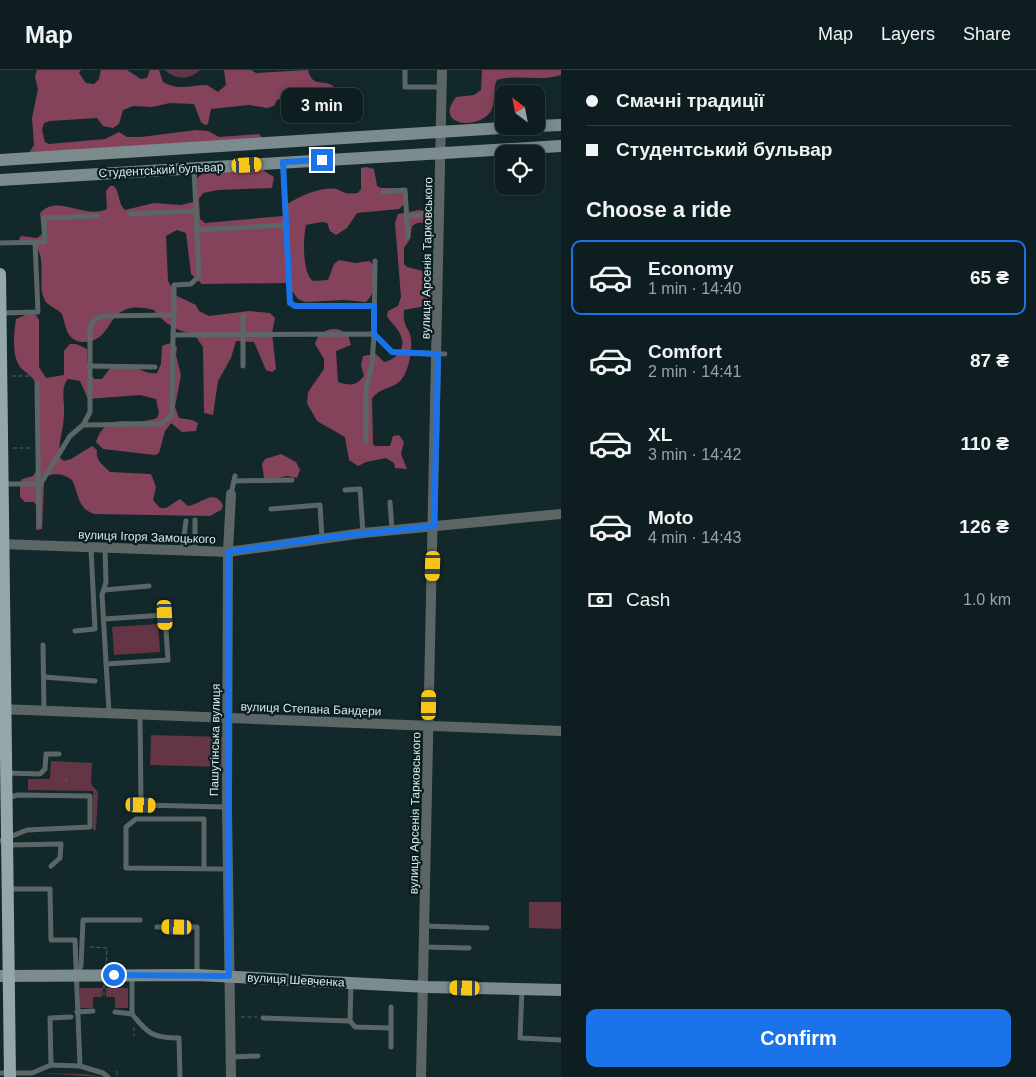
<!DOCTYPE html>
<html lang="en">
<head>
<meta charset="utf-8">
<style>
	:root { --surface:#0e1e20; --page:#1c2b2d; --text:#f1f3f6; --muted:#9ba2a5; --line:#2e3c3e; --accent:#1a73e8 }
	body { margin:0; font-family:Helvetica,sans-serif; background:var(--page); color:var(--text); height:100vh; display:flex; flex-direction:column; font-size:19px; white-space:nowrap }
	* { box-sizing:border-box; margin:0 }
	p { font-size:16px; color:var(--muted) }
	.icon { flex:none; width:28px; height:28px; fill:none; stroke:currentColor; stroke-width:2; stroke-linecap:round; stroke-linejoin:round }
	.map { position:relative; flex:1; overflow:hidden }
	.side { display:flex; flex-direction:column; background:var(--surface); width:475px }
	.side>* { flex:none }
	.hud { display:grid; align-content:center; height:110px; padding:0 25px; background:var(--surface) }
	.needle { width:32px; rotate:328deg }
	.tools { position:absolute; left:495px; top:15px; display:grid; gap:10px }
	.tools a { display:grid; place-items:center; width:50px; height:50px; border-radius:10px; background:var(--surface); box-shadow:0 2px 12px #0003,0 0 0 1px var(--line); font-size:25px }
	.end { position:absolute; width:22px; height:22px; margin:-11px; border:6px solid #1a73e8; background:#fff; box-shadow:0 0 0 2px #fff }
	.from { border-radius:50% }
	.bubble { position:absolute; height:35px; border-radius:10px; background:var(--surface); box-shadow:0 2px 12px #0003,0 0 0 1px var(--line); font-size:16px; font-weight:700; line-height:35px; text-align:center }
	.car { position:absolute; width:15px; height:30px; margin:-15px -8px; border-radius:6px; box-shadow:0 0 4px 1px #0007; background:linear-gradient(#f5c518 24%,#345 0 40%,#f5c518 0 76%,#345 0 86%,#f5c518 0) }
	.hud b { display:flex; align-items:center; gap:18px; height:48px; font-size:19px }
	.hud b+b { border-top:1px solid var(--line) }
	.hud i { width:12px; height:12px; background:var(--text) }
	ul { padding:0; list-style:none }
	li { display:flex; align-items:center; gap:15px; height:75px; margin:0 10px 8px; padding:0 15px; border:2px solid transparent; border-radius:10px }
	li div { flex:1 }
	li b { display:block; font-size:19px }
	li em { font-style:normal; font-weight:700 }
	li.on { border-color:var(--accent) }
	li>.icon { width:45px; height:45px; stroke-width:1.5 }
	h2 { padding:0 25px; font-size:22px; line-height:60px }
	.pay { display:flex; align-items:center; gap:12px; height:55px; padding:0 25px; font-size:19px }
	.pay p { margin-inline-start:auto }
	.primary-button { display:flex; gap:10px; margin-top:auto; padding:10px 25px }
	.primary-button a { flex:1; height:58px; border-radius:10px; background:var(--accent); color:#fff; font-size:20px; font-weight:700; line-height:58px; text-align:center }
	header { display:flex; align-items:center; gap:30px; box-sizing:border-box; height:70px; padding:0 25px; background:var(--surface); border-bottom:1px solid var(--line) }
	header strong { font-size:24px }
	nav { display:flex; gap:28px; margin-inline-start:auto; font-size:18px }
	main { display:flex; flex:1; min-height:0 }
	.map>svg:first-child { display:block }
	.green { fill:#643545 }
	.forest { fill:#84435a }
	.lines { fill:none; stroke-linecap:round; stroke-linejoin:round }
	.path { stroke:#4f6265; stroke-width:1; stroke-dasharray:4 2.5; stroke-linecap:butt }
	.lane { stroke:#5c6667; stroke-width:5 }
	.street { stroke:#5c6667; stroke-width:10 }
	.secondary { stroke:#7c8b8e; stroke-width:12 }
	.primary { stroke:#94a8ab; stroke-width:12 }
	.route { stroke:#1a73e8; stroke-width:6 }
	.labels { text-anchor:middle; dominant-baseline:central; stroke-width:4.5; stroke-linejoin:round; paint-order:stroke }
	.street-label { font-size:12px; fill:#dae7e9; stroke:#091e21 }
</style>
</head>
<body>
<header>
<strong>Map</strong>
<nav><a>Map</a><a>Layers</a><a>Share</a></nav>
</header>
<main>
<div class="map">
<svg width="561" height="1007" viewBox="0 0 561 1007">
	<rect width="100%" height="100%" fill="#13282b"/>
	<!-- green -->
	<g class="green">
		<path d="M 165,0 L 200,0 C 190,10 175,10 165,0 Z"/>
		<path d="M 158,554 L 160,582 L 114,585 L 112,557 Z"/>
		<path d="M 151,665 L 224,667 L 223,697 L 150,695 Z"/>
		<path d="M 51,691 L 92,693 L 91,714 L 98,722 L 96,760 L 93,760 L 93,721 L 28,720 L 28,709 L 50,709 Z"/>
		<path d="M 529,832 L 561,832 L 561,859 L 529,858 Z"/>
		<path d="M 80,918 L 103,918 L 102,927 L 93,927 L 93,938 L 80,938 Z"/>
		<path d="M 106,918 L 128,918 L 128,938 L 115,938 L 115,927 L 106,927 Z"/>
		<path d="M 40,1003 L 84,1004 L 103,1007 Z"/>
	</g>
	<!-- forest -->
	<g class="forest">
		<path d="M 37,0 L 81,0 L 79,3 L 86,13 L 94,14 L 99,9 L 101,0 L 127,0 L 141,9 L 147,8 L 150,0 L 159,0 L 163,12 C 179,21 190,15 207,15 L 218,22 L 226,15 L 224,0 L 251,0 L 256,3 L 308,0 C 313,22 330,4 338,23 L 334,28 L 294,29 L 285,27 L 277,30 L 274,36 L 267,38 L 249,35 L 211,39 L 208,54 L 205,55 L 201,52 L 194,34 L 170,33 L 152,37 L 133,36 L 123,40 L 119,54 L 113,58 L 103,56 L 97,48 L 50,51 L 44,53 L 42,60 L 45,72 L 49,74 L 105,69 L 119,62 L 127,67 L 141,67 L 196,60 L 208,61 L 219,67 L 259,64 L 262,68 L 29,83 L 34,75 L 32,48 L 38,19 L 35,7 Z"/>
		<path d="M 482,0 L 561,0 L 561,5 C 540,12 517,4 497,10 C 492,20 496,32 491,41 C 479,60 433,57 456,27 L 474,25 L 481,20 Z"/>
		<path d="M 366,97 L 374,99 L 377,116 L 381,118 L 406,118 L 408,126 L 407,132 L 399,139 L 357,143 L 347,158 L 336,165 L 330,161 L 327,153 L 321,152 L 306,155 C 303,168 302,203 313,211 L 328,210 L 334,194 L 339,190 L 355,193 L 369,191 L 374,195 C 374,208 376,223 366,232 L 344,230 L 305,232 L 298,229 L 286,213 L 202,214 L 191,204 L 186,163 L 177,160 L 166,166 L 168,211 L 177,226 L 196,235 L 199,241 L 209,246 L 249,241 L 270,243 L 275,248 L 272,263 L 276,299 L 272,302 L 266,300 L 254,272 L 236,271 L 231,288 L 218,311 L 213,345 L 204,343 L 203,277 L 194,264 C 176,261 165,254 154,240 C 146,238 136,236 127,239 C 106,246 110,272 83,272 C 66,271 66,256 62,244 C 58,239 50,237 46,232 C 35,215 49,189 34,175 L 22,174 L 19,169 L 21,166 L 37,168 L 42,164 L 40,143 C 57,123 85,150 107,139 L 106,121 L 110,116 L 114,116 C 120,123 118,134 125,140 L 154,133 L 181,135 L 193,132 L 193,113 L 199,106 L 207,102 L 261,99 L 274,107 L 272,118 L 218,120 L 203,123 L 199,129 L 200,149 L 205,153 L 283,146 L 286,135 C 297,127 326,114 339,120 C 347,124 347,124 358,123 L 361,119 L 361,98 Z"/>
		<path d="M 419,140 L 430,142 L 431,152 L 417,153 L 412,156 L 410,169 L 404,178 L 404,194 L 407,197 L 427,202 L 432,209 L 434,231 L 430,235 L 404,240 C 402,257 410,258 411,269 C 412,282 409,300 401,310 C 393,319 378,318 372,329 L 373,374 L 375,376 L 390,376 L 393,366 L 399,365 L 404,372 L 401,384 L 407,399 L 395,398 L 394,393 L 386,388 L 366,392 L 358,396 L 349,390 L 345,367 L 317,351 L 307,333 L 308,322 L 324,299 L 324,289 L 315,274 C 319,259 337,254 348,265 L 351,275 L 336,281 L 338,312 C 350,316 356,316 364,306 L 361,295 L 363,286 L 376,284 L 384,292 C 398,289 408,276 399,262 C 396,256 390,252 387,246 L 388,241 L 398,236 L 401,227 L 395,153 L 398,144 Z"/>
		<path d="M 30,243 L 36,245 L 39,250 L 39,297 L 46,308 L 64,305 L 64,281 L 70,274 L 76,274 L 87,279 L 88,304 L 95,309 L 102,309 C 105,305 108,300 112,297 C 128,286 141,306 157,303 L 161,294 L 162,276 C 168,273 172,272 177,277 L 176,285 L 181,305 L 175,337 L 179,348 L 192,350 L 198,353 L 196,361 L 182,362 L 171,353 L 165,361 L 159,383 L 155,385 L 103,379 L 96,372 C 107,338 133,358 157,348 L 159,343 L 156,329 L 140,325 L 88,329 L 80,311 L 68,309 C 60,317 65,334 64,344 C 64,359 57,375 60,388 L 64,391 L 71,389 L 92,376 L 97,380 C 95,390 103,395 110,402 L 151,404 L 156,417 L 153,430 L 160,438 L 166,438 L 180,429 L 188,436 C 200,435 215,417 223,436 L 221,440 L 210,446 L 94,444 C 77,438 79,424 72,410 C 64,404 56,403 46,406 L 44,412 L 42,459 L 36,460 L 36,435 L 34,432 L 25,432 L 20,427 L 20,414 L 22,409 L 33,406 C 44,392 39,334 36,315 C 35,308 26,303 21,298 C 11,287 14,262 16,249 Z"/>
		<path d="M 281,384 L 296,392 L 300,400 L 297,408 L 287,406 L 268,410 L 264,408 L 262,394 L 265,389 Z"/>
	</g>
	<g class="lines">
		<!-- path -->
		<g class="path">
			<path d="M 12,306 L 37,306"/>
			<path d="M 13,378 L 32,378"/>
			<path d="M 66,712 L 67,707"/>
			<path d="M 90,877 L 107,878 L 106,895"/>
			<path d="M 104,915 L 104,927"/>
			<path d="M 241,947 L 257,947"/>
			<path d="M 134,957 L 134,966"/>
			<path d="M 117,1001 L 117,1007"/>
		</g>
		<!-- lane -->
		<g class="lane">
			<path d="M 405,0 L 405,17 L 441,17"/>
			<path d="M 283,93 L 290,233 L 295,236 L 374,236"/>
			<path d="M 383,122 L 405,120 L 408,167"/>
			<path d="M 130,144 L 196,141"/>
			<path d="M 406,146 L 440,144"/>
			<path d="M 197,160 L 286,155"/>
			<path d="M 0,173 L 45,172 L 44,148 L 97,146"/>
			<path d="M 1,243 L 38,242 L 35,172"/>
			<path d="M 174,245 L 173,265 L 374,264 L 392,282 L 445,284"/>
			<path d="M 243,246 L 243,296"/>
			<path d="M 89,296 L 155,297"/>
			<path d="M 37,313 L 39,455"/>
			<path d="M 83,355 L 161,354 L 172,345 L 173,265"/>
			<path d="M 366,371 L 366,318 L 372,294 L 374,264 L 375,191"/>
			<path d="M 234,411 L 292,410"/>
			<path d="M 4,414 L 38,414 L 43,410 L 70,366 L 83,355 L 90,342 L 90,257 L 94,250 L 102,246 L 174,245 L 174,215 L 191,214 L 199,206 L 194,100"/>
			<path d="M 345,420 L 360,419 L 363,463"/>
			<path d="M 231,424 L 235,406"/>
			<path d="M 390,432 L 392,460"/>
			<path d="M 271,439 L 320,435 L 322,468"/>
			<path d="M 105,479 L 106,512 L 102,525 L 109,642"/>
			<path d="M 182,480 L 186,451"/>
			<path d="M 195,480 L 195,450"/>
			<path d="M 104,520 L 149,516"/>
			<path d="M 104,549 L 165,545 L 168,590 L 106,594"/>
			<path d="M 75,561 L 95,559 L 91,479"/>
			<path d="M 43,575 L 44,640"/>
			<path d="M 44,607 L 95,611"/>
			<path d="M 140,644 L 141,735 L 227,737"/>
			<path d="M 7,703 L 40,704 L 45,699 L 46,684 L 59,684"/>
			<path d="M 0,771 L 27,760 L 90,757 L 90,726 L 18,725 L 7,728"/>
			<path d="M 8,775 L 61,774 L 60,788 L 51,796"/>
			<path d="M 204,798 L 204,749 L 136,749 L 126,757 L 126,798 L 228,799"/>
			<path d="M 8,819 L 50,819 L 51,870 L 75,870 L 80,996"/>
			<path d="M 425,856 L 487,858"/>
			<path d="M 157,857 L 197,857 L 197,904"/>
			<path d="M 424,877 L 469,878"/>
			<path d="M 76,904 L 81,896 L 83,850 L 140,850"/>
			<path d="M 522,919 L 520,968 L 561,970"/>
			<path d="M 77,942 L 93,941"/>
			<path d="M 115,942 L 132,944 L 132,906"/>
			<path d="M 132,944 C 148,964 153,968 179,968 L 180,1007"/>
			<path d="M 263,948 L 350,951 L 351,914"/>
			<path d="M 350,951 L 355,957 L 391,958"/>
			<path d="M 391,977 L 391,937"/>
			<path d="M 231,987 L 258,986"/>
			<path d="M 51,995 L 50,948 L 71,947"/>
			<path d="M 0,1003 L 32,1003 L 51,995 L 80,996 L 103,1003 L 108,1007"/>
		</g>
		<!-- street -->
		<g class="street">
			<path d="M 0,474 L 228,482 L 363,463 L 561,444"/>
			<path d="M 0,639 L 561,661"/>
			<path d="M 231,1007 L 227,737 L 228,482 L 231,424"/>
			<path d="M 421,1007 L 442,0"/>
		</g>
		<!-- secondary -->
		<g class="secondary">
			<path d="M 536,56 L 561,55"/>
			<path d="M 0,90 L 535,56"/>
			<path d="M 0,110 L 561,76"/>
			<path d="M 0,906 L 197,905 L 427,917 L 561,920"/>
		</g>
		<!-- primary -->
		<path class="primary" d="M 0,204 L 10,1007"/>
	</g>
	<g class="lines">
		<!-- route -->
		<path class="route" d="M 114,905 L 229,906 L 228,482 L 322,468 L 434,456 L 438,284 L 392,282 L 374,264 L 374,236 L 295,236 L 290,233 L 283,92 L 322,90"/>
	</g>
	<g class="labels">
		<!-- street labels -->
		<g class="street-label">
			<text transform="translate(161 100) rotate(-3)">Студентський бульвар</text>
			<text transform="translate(427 188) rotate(-89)">вулиця Арсенія Тарковського</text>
			<text transform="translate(147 467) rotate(2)">вулиця Ігоря Замоцького</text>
			<text transform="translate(311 639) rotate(2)">вулиця Степана Бандери</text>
			<text transform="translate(215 670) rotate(-89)">Пашутінська вулиця</text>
			<text transform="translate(415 743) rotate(-89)">вулиця Арсенія Тарковського</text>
			<text transform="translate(296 910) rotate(3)">вулиця Шевченка</text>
		</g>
	</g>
</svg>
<div class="tools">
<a><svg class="needle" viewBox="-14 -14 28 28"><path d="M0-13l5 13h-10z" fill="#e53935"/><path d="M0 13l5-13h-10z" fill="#9ba2a5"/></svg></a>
<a><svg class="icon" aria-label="locate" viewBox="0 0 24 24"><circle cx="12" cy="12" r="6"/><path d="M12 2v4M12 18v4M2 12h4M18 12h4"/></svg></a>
</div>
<i class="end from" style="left:114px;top:905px"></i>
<i class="end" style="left:322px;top:90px"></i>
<div class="bubble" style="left:281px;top:18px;width:82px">3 min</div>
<i class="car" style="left:247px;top:95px;rotate:87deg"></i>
<i class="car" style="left:433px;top:496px;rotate:182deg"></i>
<i class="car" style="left:165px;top:545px;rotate:177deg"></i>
<i class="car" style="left:429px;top:635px;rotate:1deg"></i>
<i class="car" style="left:141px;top:735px;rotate:92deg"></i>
<i class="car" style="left:177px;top:857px;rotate:271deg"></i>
<i class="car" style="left:465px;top:918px;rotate:271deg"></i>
</div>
<section class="side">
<div class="hud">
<b><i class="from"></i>Смачні традиції</b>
<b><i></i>Студентський бульвар</b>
</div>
<h2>Choose a ride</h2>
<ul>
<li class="on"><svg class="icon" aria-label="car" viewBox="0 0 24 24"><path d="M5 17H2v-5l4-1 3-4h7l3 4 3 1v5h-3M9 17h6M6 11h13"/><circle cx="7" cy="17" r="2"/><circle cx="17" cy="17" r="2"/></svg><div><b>Economy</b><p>1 min · 14:40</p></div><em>65 ₴</em></li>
<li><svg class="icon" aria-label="car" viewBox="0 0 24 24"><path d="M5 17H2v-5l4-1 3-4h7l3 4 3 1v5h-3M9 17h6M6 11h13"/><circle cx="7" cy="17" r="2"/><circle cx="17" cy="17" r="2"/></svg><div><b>Comfort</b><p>2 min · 14:41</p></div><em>87 ₴</em></li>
<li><svg class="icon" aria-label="car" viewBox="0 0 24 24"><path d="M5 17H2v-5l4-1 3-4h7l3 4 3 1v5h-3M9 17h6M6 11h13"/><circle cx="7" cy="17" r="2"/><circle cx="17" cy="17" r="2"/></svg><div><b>XL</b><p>3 min · 14:42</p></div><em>110 ₴</em></li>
<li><svg class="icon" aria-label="car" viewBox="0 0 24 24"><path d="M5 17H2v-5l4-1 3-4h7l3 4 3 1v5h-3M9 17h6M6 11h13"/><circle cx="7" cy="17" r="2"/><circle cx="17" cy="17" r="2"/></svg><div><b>Moto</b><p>4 min · 14:43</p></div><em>126 ₴</em></li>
</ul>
<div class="pay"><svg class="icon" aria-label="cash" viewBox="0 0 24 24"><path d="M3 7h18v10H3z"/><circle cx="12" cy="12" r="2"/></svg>Cash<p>1.0 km</p></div>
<div class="primary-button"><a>Confirm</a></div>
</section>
</main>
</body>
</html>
